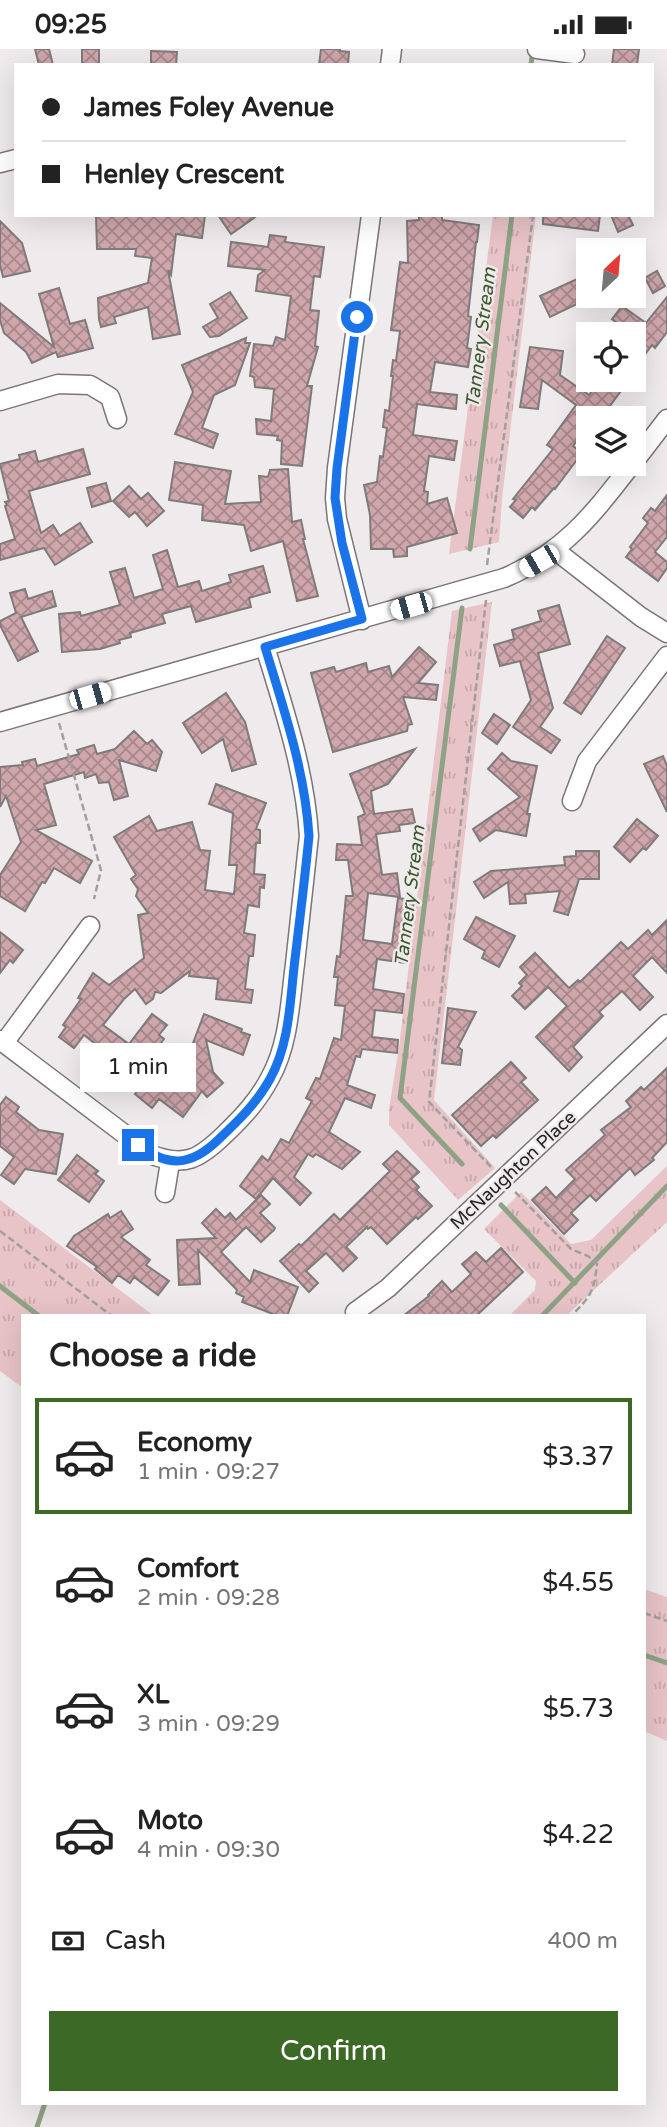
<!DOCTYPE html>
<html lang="en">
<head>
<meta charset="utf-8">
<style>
	:root { --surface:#fff; --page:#f2f2f2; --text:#222; --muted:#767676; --line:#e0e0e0; --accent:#3d6927 }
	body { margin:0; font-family:"Varela Round",sans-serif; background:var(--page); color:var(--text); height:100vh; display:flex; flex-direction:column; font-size:26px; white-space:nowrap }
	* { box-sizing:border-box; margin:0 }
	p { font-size:23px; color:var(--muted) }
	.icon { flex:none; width:38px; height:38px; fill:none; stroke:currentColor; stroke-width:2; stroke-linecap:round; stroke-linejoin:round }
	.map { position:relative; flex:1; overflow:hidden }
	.drawer { position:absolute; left:21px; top:1265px; width:625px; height:791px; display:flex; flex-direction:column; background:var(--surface); border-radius:0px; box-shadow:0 7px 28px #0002 }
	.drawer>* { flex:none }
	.guide { position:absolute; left:14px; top:14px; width:640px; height:154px; border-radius:0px; box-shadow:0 7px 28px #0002; display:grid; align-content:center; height:154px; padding:0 28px; background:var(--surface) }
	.needle { width:46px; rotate:26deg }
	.tools { position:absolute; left:576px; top:189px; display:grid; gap:14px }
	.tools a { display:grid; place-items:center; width:70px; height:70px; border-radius:0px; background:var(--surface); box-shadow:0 7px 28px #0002; font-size:35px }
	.end { position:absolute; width:32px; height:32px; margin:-16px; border:9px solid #1a73e8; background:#fff; box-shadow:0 0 0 4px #fff }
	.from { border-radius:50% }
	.bubble { position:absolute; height:49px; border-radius:0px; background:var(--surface); box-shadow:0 7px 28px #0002; font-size:23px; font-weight:600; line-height:49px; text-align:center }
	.car { position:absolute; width:21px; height:42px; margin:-21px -10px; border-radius:9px; box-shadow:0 0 5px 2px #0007; background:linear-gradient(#fff 24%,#345 0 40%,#fff 0 76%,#345 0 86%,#fff 0) }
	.guide b { display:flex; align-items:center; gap:24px; height:66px; font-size:26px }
	.guide b+b { border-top:2px solid var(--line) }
	.guide i { width:18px; height:18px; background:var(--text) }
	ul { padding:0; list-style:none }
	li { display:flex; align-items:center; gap:21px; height:116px; margin:0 14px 10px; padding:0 14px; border:4px solid transparent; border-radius:0px }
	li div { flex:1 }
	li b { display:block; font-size:26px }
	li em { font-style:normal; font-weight:600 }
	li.on { border-color:var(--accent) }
	li>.icon { width:63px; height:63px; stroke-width:1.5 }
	h2 { padding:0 28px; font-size:32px; line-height:84px }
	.pay { display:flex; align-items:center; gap:18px; height:77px; padding:0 28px; font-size:26px }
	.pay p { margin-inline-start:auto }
	.primary-button { display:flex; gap:14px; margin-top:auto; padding:14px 28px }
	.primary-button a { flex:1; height:80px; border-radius:0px; background:var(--accent); color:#fff; font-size:28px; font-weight:600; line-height:80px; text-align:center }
	.status { display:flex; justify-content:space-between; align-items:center; height:49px; padding:0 35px; background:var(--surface); direction:ltr }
	.status svg { height:19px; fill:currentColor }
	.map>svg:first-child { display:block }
	.grass { fill:url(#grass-tufts) }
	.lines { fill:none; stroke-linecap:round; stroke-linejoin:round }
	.stream { stroke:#8ea285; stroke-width:5 }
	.building { fill:url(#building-cross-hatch); stroke:#7f7a7b; stroke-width:2 }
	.minor-casing { stroke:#7a7576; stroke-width:21 }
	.path { stroke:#a29f9f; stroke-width:2.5; stroke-dasharray:7 3.5; stroke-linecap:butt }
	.minor { stroke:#fff; stroke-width:18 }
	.route { stroke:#1a73e8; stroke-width:9 }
	.labels { text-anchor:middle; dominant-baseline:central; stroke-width:5; stroke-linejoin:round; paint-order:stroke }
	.street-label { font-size:18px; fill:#232121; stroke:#efeaeb }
	.water-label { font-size:19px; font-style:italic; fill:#3b592d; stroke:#efeaeb }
</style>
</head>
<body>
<div class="status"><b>09:25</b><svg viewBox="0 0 49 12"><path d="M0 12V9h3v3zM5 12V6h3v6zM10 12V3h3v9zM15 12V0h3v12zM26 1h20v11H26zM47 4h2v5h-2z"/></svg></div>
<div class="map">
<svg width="667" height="2078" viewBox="0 0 667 2078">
	<defs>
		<pattern id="grass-tufts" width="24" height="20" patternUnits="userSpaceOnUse" patternTransform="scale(1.75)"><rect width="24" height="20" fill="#e8c3c7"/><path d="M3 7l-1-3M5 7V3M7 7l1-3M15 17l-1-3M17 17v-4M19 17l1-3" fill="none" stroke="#c7a7ab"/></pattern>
		<pattern id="building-cross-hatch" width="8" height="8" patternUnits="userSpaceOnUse" patternTransform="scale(1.75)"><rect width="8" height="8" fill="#cea6ab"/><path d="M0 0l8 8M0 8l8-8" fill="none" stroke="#a7878b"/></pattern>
	</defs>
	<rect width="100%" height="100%" fill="#efeaeb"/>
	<!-- grass -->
	<g class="grass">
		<path d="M 493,166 L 536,166 L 502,450 L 499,493 L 449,505 Z"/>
		<path d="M 492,553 L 434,1051 L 495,1119 L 458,1151 L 389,1076 L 389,1060 L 399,998 L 452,562 Z"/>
		<path d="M 667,1117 L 667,1173 L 566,1267 L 509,1267 L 535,1241 L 536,1232 L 484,1180 L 521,1143 L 571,1195 L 591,1191 Z"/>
		<path d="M 0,1151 L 154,1267 L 23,1267 L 23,1339 L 0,1322 Z"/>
		<path d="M 644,1540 L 667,1548 L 667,1692 L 644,1682 Z"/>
	</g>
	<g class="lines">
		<!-- stream -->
		<g class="stream">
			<path d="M 531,16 L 532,7"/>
			<path d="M 470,500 L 512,166"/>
			<path d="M 462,1115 L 400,1049 L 462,559"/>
			<path d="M 501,1156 L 575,1234"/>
			<path d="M 0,1237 L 39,1267"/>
			<path d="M 542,1267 L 667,1137"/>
			<path d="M 644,1606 L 667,1614"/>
			<path d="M 37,2078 L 45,2054"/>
		</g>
	</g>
	<!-- building -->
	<g class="building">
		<path d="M 35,0 L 49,0 L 53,16 L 39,16 Z"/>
		<rect x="82" y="0" width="17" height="16"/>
		<path d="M 321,0 L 340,0 L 340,2 L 349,3 L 348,16 L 319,16 Z"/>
		<path d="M 614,0 L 639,0 L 637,16 L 612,16 Z"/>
		<path d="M 151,2 L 177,3 L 176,16 L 151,16 Z"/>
		<path d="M 96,166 L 205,166 L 202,189 L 176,185 L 171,226 L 168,221 L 180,285 L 153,290 L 148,258 L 114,268 L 116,274 L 101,278 L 99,270 L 98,249 L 148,234 L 152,209 L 135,207 L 136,200 L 97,200 Z"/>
		<path d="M 218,166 L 258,166 L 231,185 Z"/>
		<path d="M 419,166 L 442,166 L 442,171 L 479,176 L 477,193 L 476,193 L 468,267 L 471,268 L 467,299 L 471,300 L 468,318 L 435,313 L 430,343 L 457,346 L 456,360 L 417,355 L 413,386 L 457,392 L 454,411 L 429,407 L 424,442 L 428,443 L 427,455 L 447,449 L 457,484 L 407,498 L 407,507 L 394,508 L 393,500 L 371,500 L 370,466 L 364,436 L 377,433 L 380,407 L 383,408 L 387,379 L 383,378 L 385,361 L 389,362 L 393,327 L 391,327 L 393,311 L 396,312 L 400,282 L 391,281 L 400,213 L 408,214 L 407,172 L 419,171 Z"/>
		<path d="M 543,166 L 600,166 L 598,182 L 543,175 Z"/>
		<path d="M 611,166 L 628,166 L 633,176 L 618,183 Z"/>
		<path d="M 0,172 L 22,194 L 30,222 L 3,228 L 0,216 Z"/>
		<path d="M 270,186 L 286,188 L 285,193 L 324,198 L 320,228 L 314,227 L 310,261 L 319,262 L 315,297 L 318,298 L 307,337 L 312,337 L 302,417 L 281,415 L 282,392 L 277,391 L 278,387 L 257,385 L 256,370 L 271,372 L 274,340 L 255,338 L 254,328 L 250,327 L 254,295 L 273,297 L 276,288 L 285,291 L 291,247 L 256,242 L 258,226 L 265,221 L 228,217 L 231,193 L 268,198 Z"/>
		<path d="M 657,222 L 665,237 L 653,244 L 645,229 Z"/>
		<path d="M 588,225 L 588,254 L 585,251 L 550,268 L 540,247 Z"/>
		<path d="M 59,239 L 70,275 L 85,271 L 93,299 L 58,308 L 56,303 L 32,314 L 26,303 L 4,284 L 0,271 L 0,254 L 54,298 L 39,245 Z"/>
		<path d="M 230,243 L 247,269 L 219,287 L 210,288 L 203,278 L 218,269 L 210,255 Z"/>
		<path d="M 667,248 L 667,283 L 655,299 L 652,296 L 634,320 L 634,285 L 612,285 L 622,278 L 612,270 L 622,257 L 646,274 Z"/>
		<path d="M 246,289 L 245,294 L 250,294 L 235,336 L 214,346 L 202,379 L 218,385 L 213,399 L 175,385 L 193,343 L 182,316 Z"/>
		<path d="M 530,298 L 563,302 L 560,326 L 589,346 L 601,331 L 629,331 L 601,369 L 588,369 L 588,377 L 573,397 L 582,404 L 555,440 L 554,439 L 535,461 L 532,458 L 523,469 L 510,458 L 516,451 L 513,450 L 553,400 L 547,396 L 576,356 L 542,331 L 538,360 L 520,358 Z"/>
		<path d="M 83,400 L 90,425 L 29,442 L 41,484 L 53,476 L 60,487 L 80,474 L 92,493 L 55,516 L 44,499 L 0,511 L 0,495 L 15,490 L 5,457 L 7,456 L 5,453 L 9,452 L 0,415 L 20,410 L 19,406 L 35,402 L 38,413 Z"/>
		<path d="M 175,413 L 231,422 L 225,455 L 261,453 L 259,427 L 268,428 L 270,421 L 288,420 L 292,473 L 301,471 L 305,490 L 303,490 L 318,547 L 297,552 L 283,492 L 251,502 L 244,476 L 202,471 L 203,456 L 169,451 Z"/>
		<path d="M 106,434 L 111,452 L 92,458 L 87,439 Z"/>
		<path d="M 129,437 L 141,450 L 148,444 L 164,462 L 147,477 L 135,463 L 129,468 L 113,452 Z"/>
		<path d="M 667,446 L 667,488 L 655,503 L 667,513 L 667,519 L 658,532 L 626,508 L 632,500 L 630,498 L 648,474 L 643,469 L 651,459 L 655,462 Z"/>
		<path d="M 167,501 L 178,538 L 199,532 L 202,542 L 231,533 L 229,526 L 263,517 L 270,543 L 249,549 L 251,558 L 239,561 L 196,573 L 191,557 L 162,565 L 165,574 L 130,584 L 131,588 L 119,591 L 120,594 L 100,600 L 62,603 L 59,565 L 80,563 L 81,567 L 120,556 L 110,523 L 125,519 L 134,549 L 163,540 L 153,506 Z"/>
		<path d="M 25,540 L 28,550 L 52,542 L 56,557 L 21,568 L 38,602 L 18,612 L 0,576 L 0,572 L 16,564 L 10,544 Z"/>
		<path d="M 559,556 L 570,595 L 538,604 L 553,659 L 540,678 L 560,691 L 551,704 L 513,678 L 531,651 L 520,612 L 500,617 L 494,596 L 514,590 L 512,581 L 541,572 L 538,562 Z"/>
		<path d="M 607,587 L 625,599 L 581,665 L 564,654 Z"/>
		<path d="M 419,598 L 436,613 L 418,634 L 438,636 L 436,651 L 403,648 L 412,675 L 408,676 L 407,682 L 333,703 L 311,624 L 334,618 L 336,623 L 366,614 L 368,623 L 389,617 L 392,628 Z"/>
		<path d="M 226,644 L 245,673 L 256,715 L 232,722 L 223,690 L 202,704 L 183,674 Z"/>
		<path d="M 494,665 L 510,676 L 497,695 L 482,684 Z"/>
		<path d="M 134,682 L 147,695 L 152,691 L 162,703 L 156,722 L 119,711 L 128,747 L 114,751 L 109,733 L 99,734 L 96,725 L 85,729 L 84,723 L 44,735 L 56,776 L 36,781 L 92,812 L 80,834 L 54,819 L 45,834 L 42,833 L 25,862 L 0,847 L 0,826 L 21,793 L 6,747 L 0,758 L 0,718 L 23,716 L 22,713 L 35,710 L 37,717 L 79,705 L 77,701 L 94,696 L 97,705 L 115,700 Z"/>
		<path d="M 415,700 L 388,735 L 371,742 L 374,765 L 412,760 L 415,774 L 399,776 L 400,782 L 376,785 L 382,826 L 397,824 L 400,848 L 368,844 L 363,891 L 392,895 L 398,849 L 414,851 L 406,914 L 377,910 L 373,940 L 404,945 L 402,964 L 375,961 L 372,988 L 398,991 L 397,1004 L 362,1000 L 360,1008 L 356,1007 L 347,1036 L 375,1046 L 371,1059 L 345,1049 L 329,1083 L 360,1103 L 342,1120 L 316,1105 L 313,1108 L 308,1105 L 294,1128 L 311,1144 L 300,1156 L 273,1129 L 256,1150 L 240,1137 L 262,1107 L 268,1112 L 281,1090 L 289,1094 L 312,1052 L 306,1049 L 316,1029 L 320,1030 L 334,989 L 341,991 L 345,957 L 335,956 L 338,928 L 334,928 L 337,907 L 340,908 L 346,847 L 353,847 L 348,811 L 336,811 L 337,795 L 362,796 L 358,768 L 365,765 L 350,725 Z"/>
		<path d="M 502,704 L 511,712 L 537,717 L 527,765 L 530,765 L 526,787 L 496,781 L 480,792 L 473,780 L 520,748 L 488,720 Z"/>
		<path d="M 663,707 L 667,717 L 667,763 L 644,715 Z"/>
		<path d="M 216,735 L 266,754 L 256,780 L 260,781 L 260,794 L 256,794 L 254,825 L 265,826 L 264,839 L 260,838 L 259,858 L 248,856 L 244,884 L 255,886 L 253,907 L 249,907 L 245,940 L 253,941 L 251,954 L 216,950 L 218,930 L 189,927 L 190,922 L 161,944 L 155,943 L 153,950 L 146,955 L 135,940 L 124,950 L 103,976 L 129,995 L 152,965 L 167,976 L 159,986 L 164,990 L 147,1012 L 190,1002 L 204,965 L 242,980 L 241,983 L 250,986 L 243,1006 L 206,991 L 213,1023 L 223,1034 L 207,1048 L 202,1042 L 183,1068 L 159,1050 L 152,1059 L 135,1045 L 150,1025 L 130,1010 L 119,1024 L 106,1014 L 111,1007 L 84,986 L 74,999 L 59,988 L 66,978 L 63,976 L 81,950 L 78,949 L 93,924 L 109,936 L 144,909 L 138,866 L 148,864 L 136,847 L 138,840 L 131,830 L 136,826 L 114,788 L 149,767 L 157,782 L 192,773 L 200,801 L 210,802 L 205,841 L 234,845 L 237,816 L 229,816 L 233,764 L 209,755 Z"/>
		<path d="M 637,770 L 658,787 L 646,801 L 643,799 L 630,813 L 614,798 Z"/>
		<path d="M 576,802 L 599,802 L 599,830 L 579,830 L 568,866 L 554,862 L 560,842 L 525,845 L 526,854 L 510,855 L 508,833 L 484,849 L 474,833 L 491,822 L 565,816 L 564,808 L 576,807 Z"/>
		<path d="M 476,868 L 515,887 L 499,918 L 482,909 L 485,902 L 464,890 Z"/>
		<path d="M 667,871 L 667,924 L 652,908 L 633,927 L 653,948 L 640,961 L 622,942 L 599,963 L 603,967 L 573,998 L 582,1008 L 569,1022 L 536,988 L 567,957 L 548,938 L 525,960 L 512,947 L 522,937 L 519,934 L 527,926 L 520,918 L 535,904 L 569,939 L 578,931 L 580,933 L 621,893 L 628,900 L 648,881 L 652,886 Z"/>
		<path d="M 0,883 L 23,901 L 13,914 L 10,911 L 0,924 Z"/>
		<path d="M 448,959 L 476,963 L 458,998 L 462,1001 L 460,1016 L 442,1014 Z"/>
		<path d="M 511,1013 L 526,1029 L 521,1033 L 538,1051 L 496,1089 L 493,1086 L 481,1097 L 452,1066 Z"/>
		<path d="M 667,1019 L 667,1093 L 652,1109 L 654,1111 L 635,1126 L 630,1119 L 596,1152 L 590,1146 L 571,1164 L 578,1171 L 564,1185 L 532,1151 L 546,1138 L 556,1149 L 575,1130 L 566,1121 L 605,1086 L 601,1081 L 631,1058 L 626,1052 L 641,1038 L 644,1041 Z"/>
		<path d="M 6,1048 L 19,1058 L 16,1063 L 39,1081 L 63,1085 L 56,1125 L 25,1120 L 14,1135 L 1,1126 L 14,1108 L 0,1097 L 0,1056 Z"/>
		<path d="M 397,1102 L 419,1123 L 411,1130 L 419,1138 L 416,1141 L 432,1157 L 418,1170 L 416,1168 L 387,1195 L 371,1178 L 368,1180 L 367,1178 L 346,1198 L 357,1209 L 343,1222 L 326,1204 L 306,1222 L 318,1234 L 309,1243 L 280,1212 L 299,1195 L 301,1197 L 334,1165 L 340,1171 L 390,1122 L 383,1115 Z"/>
		<path d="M 77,1106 L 98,1122 L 95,1125 L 104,1132 L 89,1153 L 58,1131 Z"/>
		<path d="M 261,1146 L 270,1155 L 260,1164 L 275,1179 L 274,1181 L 261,1193 L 246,1178 L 221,1203 L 250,1233 L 254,1221 L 298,1238 L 287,1267 L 278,1267 L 242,1253 L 244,1248 L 236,1244 L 237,1241 L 198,1201 L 200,1235 L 179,1236 L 177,1191 L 216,1189 L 202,1174 L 216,1160 L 225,1169 L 230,1164 L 236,1171 Z"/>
		<path d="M 121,1162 L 133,1180 L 121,1188 L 150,1211 L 146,1216 L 169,1232 L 158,1246 L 134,1228 L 130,1234 L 118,1226 L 112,1234 L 95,1220 L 97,1218 L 67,1197 L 74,1187 L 108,1165 L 110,1169 Z"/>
		<path d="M 501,1199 L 523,1223 L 476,1267 L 403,1267 L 429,1247 L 428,1246 L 442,1232 L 452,1243 L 471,1225 L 462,1215 L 476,1203 L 486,1213 Z"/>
	</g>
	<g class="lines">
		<!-- minor casing -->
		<g class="minor-casing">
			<g id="minor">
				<path d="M 537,0 L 575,5"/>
				<path d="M 390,16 L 392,0"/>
				<path d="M 0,114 L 16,110"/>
				<path d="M 0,352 L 58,335 L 90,336 L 110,348 L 117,370"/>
				<path d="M 634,413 L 667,370"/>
				<path d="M 555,501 L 641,568 L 667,584"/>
				<path d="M 362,571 L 337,470 L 335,449 L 337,419 L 371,166"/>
				<path d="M 0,673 L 504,529 C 565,503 593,465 632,415"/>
				<path d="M 572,752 L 587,712 L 667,607"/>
				<path d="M 0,991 L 152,1106 C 185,1118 199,1110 223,1087 C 242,1069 258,1052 270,1029 C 289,995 290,953 295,915 C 300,872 304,830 309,787 C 305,722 284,660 265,598"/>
				<path d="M 4,994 L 90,877"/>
				<path d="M 165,1144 L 170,1113"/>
				<path d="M 355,1263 L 388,1239 L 667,975"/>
			</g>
		</g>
		<!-- path -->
		<g class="path">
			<path d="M 487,516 L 533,166"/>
			<path d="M 486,551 L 429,1053 L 491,1118"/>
			<path d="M 59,674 L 101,821 L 94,850"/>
			<path d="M 515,1143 L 571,1200 L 588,1207 L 597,1215 C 594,1243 591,1247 571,1267"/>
			<path d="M 0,1182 L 112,1267"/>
			<path d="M 644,1564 L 667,1572"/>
		</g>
		<!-- minor -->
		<use href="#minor" class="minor"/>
	</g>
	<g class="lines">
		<!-- route -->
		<path class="route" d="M 138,1096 C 168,1118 190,1118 218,1091 C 238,1072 256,1055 270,1030 C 290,994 290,950 295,910 C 300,869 305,828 309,787 C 305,722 284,661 265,598 L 362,570 L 342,494 L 335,449 L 337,419 L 357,268"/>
	</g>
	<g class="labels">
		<!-- street labels -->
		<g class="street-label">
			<text transform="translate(513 1121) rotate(-43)">McNaughton Place</text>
		</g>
		<!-- water labels -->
		<g class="water-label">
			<text transform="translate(481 289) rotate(-83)">Tannery Stream</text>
			<text transform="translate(410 847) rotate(-83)">Tannery Stream</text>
		</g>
	</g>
</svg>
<div class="tools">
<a><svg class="needle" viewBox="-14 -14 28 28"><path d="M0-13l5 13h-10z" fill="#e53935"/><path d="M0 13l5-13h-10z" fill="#767676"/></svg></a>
<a><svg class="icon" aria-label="locate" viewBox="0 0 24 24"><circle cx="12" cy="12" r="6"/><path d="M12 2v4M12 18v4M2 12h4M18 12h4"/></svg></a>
<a><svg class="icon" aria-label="layers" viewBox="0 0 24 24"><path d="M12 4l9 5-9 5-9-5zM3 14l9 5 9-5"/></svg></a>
</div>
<i class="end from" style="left:357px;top:268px"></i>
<i class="end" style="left:138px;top:1096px"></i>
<div class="bubble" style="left:80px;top:994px;width:116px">1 min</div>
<i class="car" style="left:539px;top:512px;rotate:240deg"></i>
<i class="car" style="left:411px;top:557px;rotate:254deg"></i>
<i class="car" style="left:90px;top:647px;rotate:74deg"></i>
<div class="guide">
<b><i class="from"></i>James Foley Avenue</b>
<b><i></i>Henley Crescent</b>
</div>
<section class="drawer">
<h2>Choose a ride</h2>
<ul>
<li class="on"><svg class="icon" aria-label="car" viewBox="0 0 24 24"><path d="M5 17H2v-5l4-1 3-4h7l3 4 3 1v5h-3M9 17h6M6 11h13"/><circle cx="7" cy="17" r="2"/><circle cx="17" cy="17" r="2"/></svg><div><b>Economy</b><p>1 min · 09:27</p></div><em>$3.37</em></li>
<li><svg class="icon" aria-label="car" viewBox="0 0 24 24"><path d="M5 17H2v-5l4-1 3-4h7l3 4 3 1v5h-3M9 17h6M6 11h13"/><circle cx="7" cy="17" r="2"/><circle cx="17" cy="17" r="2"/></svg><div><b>Comfort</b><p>2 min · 09:28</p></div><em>$4.55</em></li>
<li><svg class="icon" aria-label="car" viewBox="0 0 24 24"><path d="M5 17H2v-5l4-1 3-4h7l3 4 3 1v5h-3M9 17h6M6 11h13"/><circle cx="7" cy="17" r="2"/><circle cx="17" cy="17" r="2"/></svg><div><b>XL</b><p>3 min · 09:29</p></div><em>$5.73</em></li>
<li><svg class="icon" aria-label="car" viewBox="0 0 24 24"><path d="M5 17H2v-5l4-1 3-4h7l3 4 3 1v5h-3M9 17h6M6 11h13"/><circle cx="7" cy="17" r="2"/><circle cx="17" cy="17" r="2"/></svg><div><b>Moto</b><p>4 min · 09:30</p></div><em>$4.22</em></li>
</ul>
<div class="pay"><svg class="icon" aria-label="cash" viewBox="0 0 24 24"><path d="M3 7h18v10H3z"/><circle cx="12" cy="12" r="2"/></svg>Cash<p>400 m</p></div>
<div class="primary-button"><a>Confirm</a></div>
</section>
</div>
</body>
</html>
